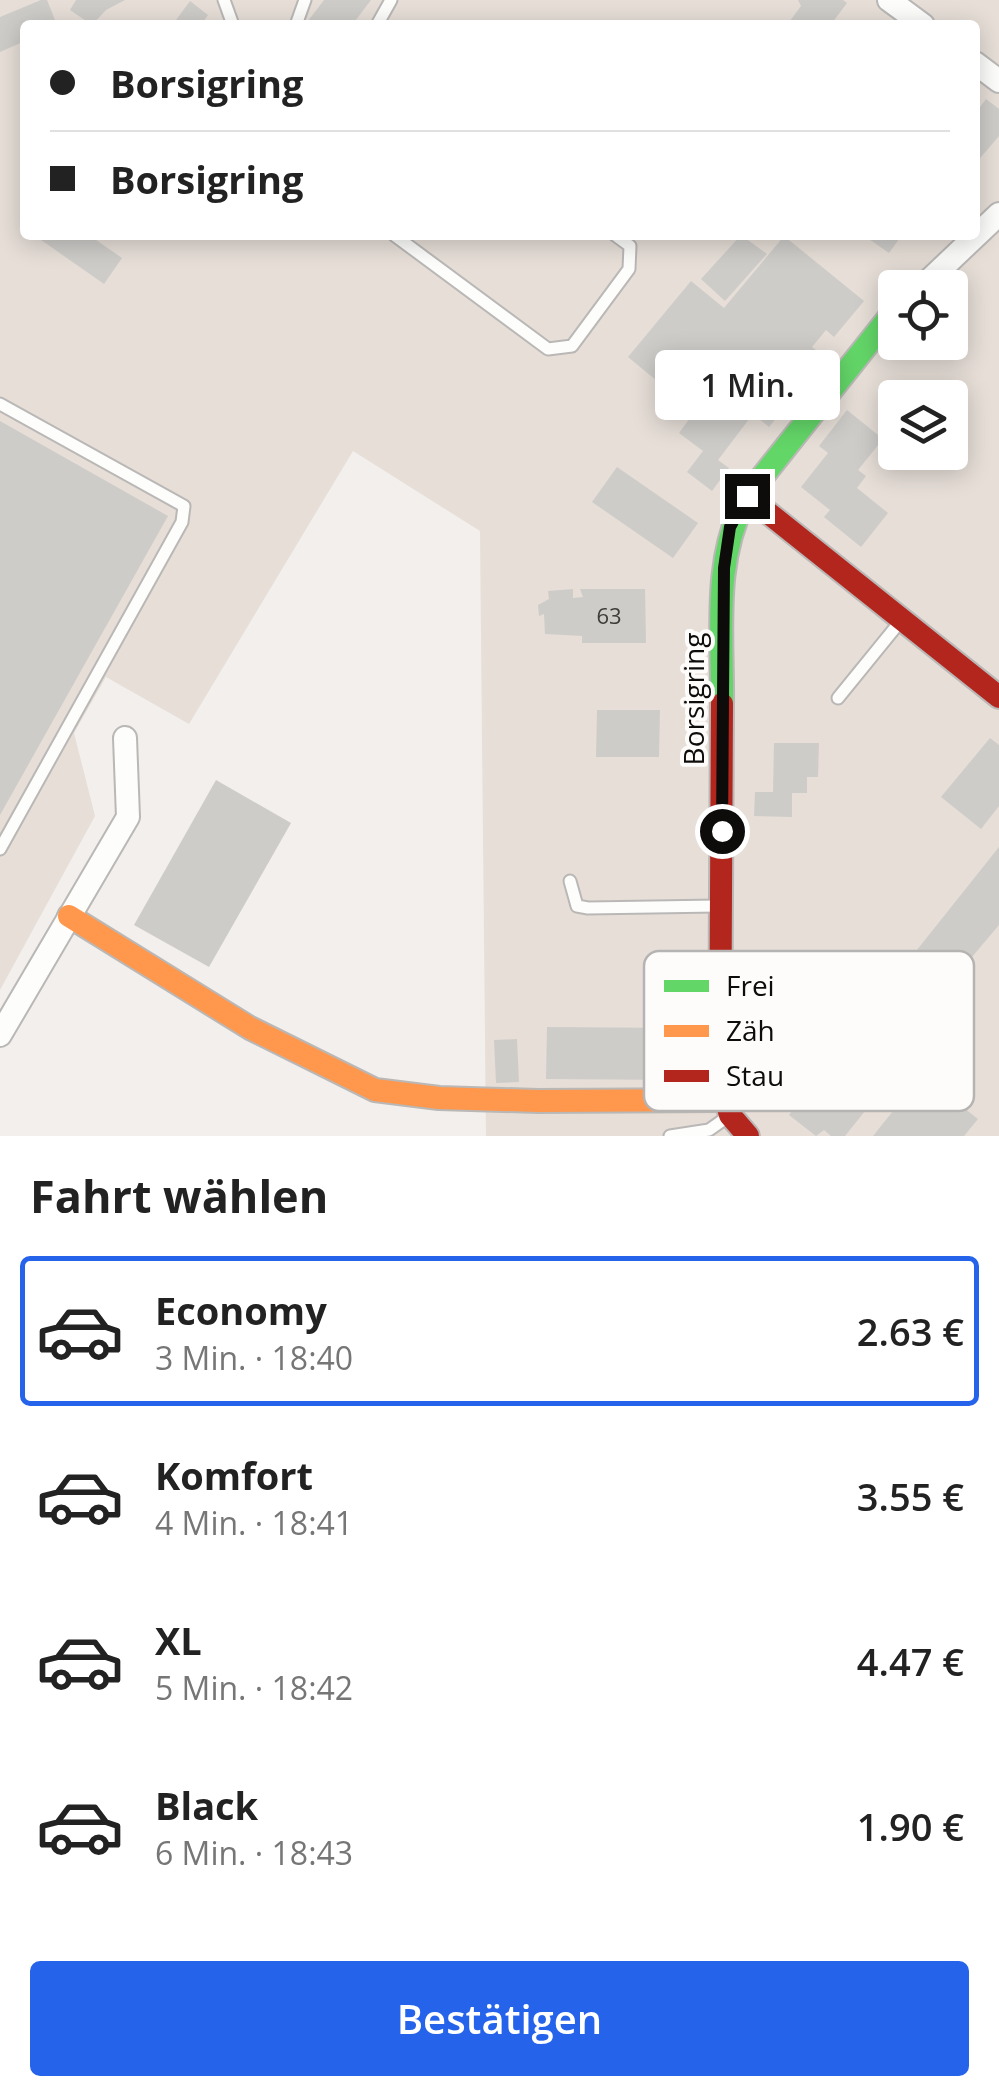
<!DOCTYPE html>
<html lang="de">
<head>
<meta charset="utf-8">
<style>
	:root { --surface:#fff; --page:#f2f2f2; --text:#222; --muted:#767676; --line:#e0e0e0; --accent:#2563eb }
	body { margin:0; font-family:"Open Sans",sans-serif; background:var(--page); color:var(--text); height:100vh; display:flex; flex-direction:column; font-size:38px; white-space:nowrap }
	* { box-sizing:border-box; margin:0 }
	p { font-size:32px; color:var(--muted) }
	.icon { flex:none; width:55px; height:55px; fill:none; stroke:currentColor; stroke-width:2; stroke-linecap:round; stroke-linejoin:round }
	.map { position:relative; height:1136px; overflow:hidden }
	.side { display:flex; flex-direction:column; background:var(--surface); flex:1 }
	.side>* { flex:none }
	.guide { position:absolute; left:20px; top:20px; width:960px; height:220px; border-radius:10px; box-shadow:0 5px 25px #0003; display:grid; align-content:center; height:220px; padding:0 30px; background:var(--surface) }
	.fabs { position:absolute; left:878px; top:270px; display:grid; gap:20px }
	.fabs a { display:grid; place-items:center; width:90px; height:90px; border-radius:10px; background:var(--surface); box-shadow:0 5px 25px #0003; font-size:50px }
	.end { position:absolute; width:45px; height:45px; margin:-22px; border:12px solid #0e0c0b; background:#fff; box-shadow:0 0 0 5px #fff }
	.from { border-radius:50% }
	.bubble { position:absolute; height:70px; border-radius:10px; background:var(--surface); box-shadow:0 5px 25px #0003; font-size:32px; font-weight:600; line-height:70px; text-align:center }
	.guide b { display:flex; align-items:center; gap:35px; height:95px; font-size:38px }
	.guide b+b { border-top:2px solid var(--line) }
	.guide i { width:25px; height:25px; background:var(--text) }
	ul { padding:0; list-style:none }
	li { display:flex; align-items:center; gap:30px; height:150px; margin:0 20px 15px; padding:0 10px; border:5px solid transparent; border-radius:10px }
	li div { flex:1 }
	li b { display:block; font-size:38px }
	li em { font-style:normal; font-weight:600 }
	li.active { border-color:var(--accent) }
	li>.icon { width:90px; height:90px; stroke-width:1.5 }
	h2 { padding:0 30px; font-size:45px; line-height:120px }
	.button { display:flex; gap:20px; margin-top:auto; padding:20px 30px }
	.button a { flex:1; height:115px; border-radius:10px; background:var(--accent); color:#fff; font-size:40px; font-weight:600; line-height:115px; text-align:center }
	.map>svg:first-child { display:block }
	.built { fill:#e6ded7; fill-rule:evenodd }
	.building { fill:#ceccc9 }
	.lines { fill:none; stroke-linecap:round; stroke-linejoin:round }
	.lane-casing { stroke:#bab8b6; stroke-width:15 }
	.street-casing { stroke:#bab8b6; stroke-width:26 }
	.fast-casing { stroke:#bab8b6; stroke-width:26 }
	.slow-casing { stroke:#bab8b6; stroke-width:26 }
	.jam-casing { stroke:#bab8b6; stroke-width:26 }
	.lane { stroke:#fdfdfc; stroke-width:11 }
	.street { stroke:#fdfdfc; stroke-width:22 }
	.fast { stroke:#63d668; stroke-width:22 }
	.slow { stroke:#ff974d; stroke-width:22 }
	.jam { stroke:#b3261e; stroke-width:22 }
	.route { stroke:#0e0c0b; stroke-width:12 }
	.labels { text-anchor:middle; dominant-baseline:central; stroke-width:8; stroke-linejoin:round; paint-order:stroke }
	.number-label { font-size:22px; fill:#3e3c3a }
	.street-label { font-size:28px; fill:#0e0c0b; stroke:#fefcfa }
	.key { fill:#fefcfa; stroke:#b6b4b2; stroke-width:2.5 }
	.key-label { font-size:28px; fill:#0e0c0b }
</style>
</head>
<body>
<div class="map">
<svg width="999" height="1136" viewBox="0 0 999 1136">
	<rect width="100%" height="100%" fill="#f2efec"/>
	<!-- built -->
	<path class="built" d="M 0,0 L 999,0 L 999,1136 L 486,1136 L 480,531 L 353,451 L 189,724 L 106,677 L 74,733 L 95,816 L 0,990 ZM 25,25 L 975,25 L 975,235 L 25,235 ZM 895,288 L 950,288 L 950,342 L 895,342 ZM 895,398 L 950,398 L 950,452 L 895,452 Z"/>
	<!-- building -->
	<g class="building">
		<path d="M 41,0 L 47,0 L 57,25 L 25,25 L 25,41 L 0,52 L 0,17 Z"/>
		<path d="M 76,0 L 125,0 L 106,10 L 92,25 L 70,10 Z"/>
		<path d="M 324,0 L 371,0 L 352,25 L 305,25 Z"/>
		<path d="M 798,0 L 843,0 L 847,3 L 832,23 L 835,25 L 787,25 L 801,6 Z"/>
		<path d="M 190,1 L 208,15 L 201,25 L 176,20 Z"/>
		<path d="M 986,99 L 999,109 L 999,136 L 975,164 L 975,114 Z"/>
		<path d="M 34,235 L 89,235 L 122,258 L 104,284 Z"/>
		<path d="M 741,235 L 767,254 L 725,301 L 701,279 Z"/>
		<path d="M 863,235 L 902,235 L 889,253 Z"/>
		<path d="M 784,236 L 864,301 L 834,337 L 826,330 L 812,347 L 826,358 L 769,427 L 753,414 L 718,460 L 729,468 L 712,491 L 687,472 L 703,451 L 679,433 L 697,408 L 713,420 L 730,397 L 739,403 L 691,362 L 668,390 L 628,357 L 691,281 L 724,308 Z"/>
		<path d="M 847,410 L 883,439 L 858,470 L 866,476 L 857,488 L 888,513 L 861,547 L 824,517 L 830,510 L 801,487 L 828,453 L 819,446 Z"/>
		<path d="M 0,421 L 168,516 L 0,815 Z"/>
		<path d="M 617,467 L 698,523 L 673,558 L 592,502 Z"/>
		<path d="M 573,589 L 573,598 L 583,597 L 580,589 L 645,589 L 646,643 L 582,643 L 582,636 L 545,634 L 544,614 L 539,616 L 538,605 L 549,599 L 548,591 Z"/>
		<path d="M 597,710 L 660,710 L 659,757 L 596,757 Z"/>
		<path d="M 990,738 L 999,745 L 999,806 L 981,829 L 941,797 Z"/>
		<path d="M 774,743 L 819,743 L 818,777 L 807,777 L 807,793 L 792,793 L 792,817 L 754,816 L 755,792 L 773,792 Z"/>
		<path d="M 216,780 L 291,823 L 209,967 L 134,925 Z"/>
		<path d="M 999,847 L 999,925 L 933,1003 L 897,975 Z"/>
		<path d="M 853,1020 L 905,1061 L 845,1136 L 831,1136 L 824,1130 L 816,1136 L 789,1115 L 808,1091 L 821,1102 L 829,1092 L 845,1105 L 866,1078 L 830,1049 Z"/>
		<path d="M 547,1027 L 678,1028 L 678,1080 L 546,1079 Z"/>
		<path d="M 517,1039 L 519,1082 L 496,1083 L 494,1040 Z"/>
		<path d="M 922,1075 L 978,1119 L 964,1136 L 873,1136 Z"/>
	</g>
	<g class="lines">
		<!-- lane casing -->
		<g class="lane-casing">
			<g id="lane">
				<path d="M 224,0 L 233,25"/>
				<path d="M 296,25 L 305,0"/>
				<path d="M 377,25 L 391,0"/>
				<path d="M 394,235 L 548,349 L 572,346 L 629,269 L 630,246 L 615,235"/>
				<path d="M 0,404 L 184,506 L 182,522 L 0,849"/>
				<path d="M 838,698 L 899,623"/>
				<path d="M 570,881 L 577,906 L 588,908 L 717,906"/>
				<path d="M 670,1136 L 709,1130 L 726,1118"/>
			</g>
		</g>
		<!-- street casing -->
		<g class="street-casing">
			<g id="street">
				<path d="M 889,0 L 923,25"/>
				<path d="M 975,63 L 999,81"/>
				<path d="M 921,288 L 999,214"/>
				<path d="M 0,1035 L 128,817 L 125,738"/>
			</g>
		</g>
		<!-- fast casing -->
		<g class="fast-casing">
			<path id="fast" d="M 722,704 C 723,634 712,559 747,496 L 895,310"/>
		</g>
		<!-- slow casing -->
		<g class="slow-casing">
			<path id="slow" d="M 69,916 L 250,1028 L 375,1090 L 439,1098 L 538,1101 L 723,1100"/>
		</g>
		<!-- jam casing -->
		<g class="jam-casing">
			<g id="jam">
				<path d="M 747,496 L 999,697"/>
				<path d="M 722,704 L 720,1080 L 730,1115 L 748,1136"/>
			</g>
		</g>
		<!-- lane -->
		<use href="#lane" class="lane"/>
		<!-- street -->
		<use href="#street" class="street"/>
		<!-- fast -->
		<use href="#fast" class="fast"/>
		<!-- slow -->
		<use href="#slow" class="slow"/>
		<!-- jam -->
		<use href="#jam" class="jam"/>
	</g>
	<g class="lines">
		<!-- route -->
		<path class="route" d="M 722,831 L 724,568 L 730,527 L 747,496"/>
	</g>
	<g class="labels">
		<!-- number labels -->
		<g class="number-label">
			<text x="609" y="615">63</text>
		</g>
		<!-- street labels -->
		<g class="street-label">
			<text transform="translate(693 699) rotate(-90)">Borsigring</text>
		</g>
	</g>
	<!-- legend -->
	<rect x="644" y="951" width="330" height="160" rx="15" class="key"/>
	<rect x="664" y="980" width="45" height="12" fill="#63d668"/>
	<rect x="664" y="1025" width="45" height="12" fill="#ff974d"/>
	<rect x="664" y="1070" width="45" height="12" fill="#b3261e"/>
	<g class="key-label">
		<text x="726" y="996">Frei</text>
		<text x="726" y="1041">Zäh</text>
		<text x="726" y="1086">Stau</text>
	</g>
</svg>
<div class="fabs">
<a><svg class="icon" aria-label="locate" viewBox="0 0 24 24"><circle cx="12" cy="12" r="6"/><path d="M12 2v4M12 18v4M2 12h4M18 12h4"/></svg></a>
<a><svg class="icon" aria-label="layers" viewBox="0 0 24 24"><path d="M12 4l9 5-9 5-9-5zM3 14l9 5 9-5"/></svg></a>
</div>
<i class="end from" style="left:722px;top:831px"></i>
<i class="end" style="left:747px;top:496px"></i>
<div class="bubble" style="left:655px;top:350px;width:185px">1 Min.</div>
<div class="guide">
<b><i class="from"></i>Borsigring</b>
<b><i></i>Borsigring</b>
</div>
</div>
<section class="side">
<h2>Fahrt wählen</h2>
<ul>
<li class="active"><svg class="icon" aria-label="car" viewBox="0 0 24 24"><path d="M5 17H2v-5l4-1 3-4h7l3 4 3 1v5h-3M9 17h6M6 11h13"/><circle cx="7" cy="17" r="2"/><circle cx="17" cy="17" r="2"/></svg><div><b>Economy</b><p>3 Min. · 18:40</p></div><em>2.63 €</em></li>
<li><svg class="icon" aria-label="car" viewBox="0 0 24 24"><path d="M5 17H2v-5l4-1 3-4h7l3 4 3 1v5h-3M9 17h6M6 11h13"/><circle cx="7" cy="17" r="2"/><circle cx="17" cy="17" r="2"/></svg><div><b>Komfort</b><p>4 Min. · 18:41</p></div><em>3.55 €</em></li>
<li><svg class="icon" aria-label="car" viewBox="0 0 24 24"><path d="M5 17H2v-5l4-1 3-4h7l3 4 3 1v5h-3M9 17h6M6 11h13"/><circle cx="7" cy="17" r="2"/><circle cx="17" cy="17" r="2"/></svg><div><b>XL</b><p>5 Min. · 18:42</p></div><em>4.47 €</em></li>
<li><svg class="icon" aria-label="car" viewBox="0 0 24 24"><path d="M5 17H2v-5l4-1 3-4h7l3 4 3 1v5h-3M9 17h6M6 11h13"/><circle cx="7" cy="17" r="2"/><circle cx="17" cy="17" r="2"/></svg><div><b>Black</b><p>6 Min. · 18:43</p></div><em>1.90 €</em></li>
</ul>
<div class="button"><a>Bestätigen</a></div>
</section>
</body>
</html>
